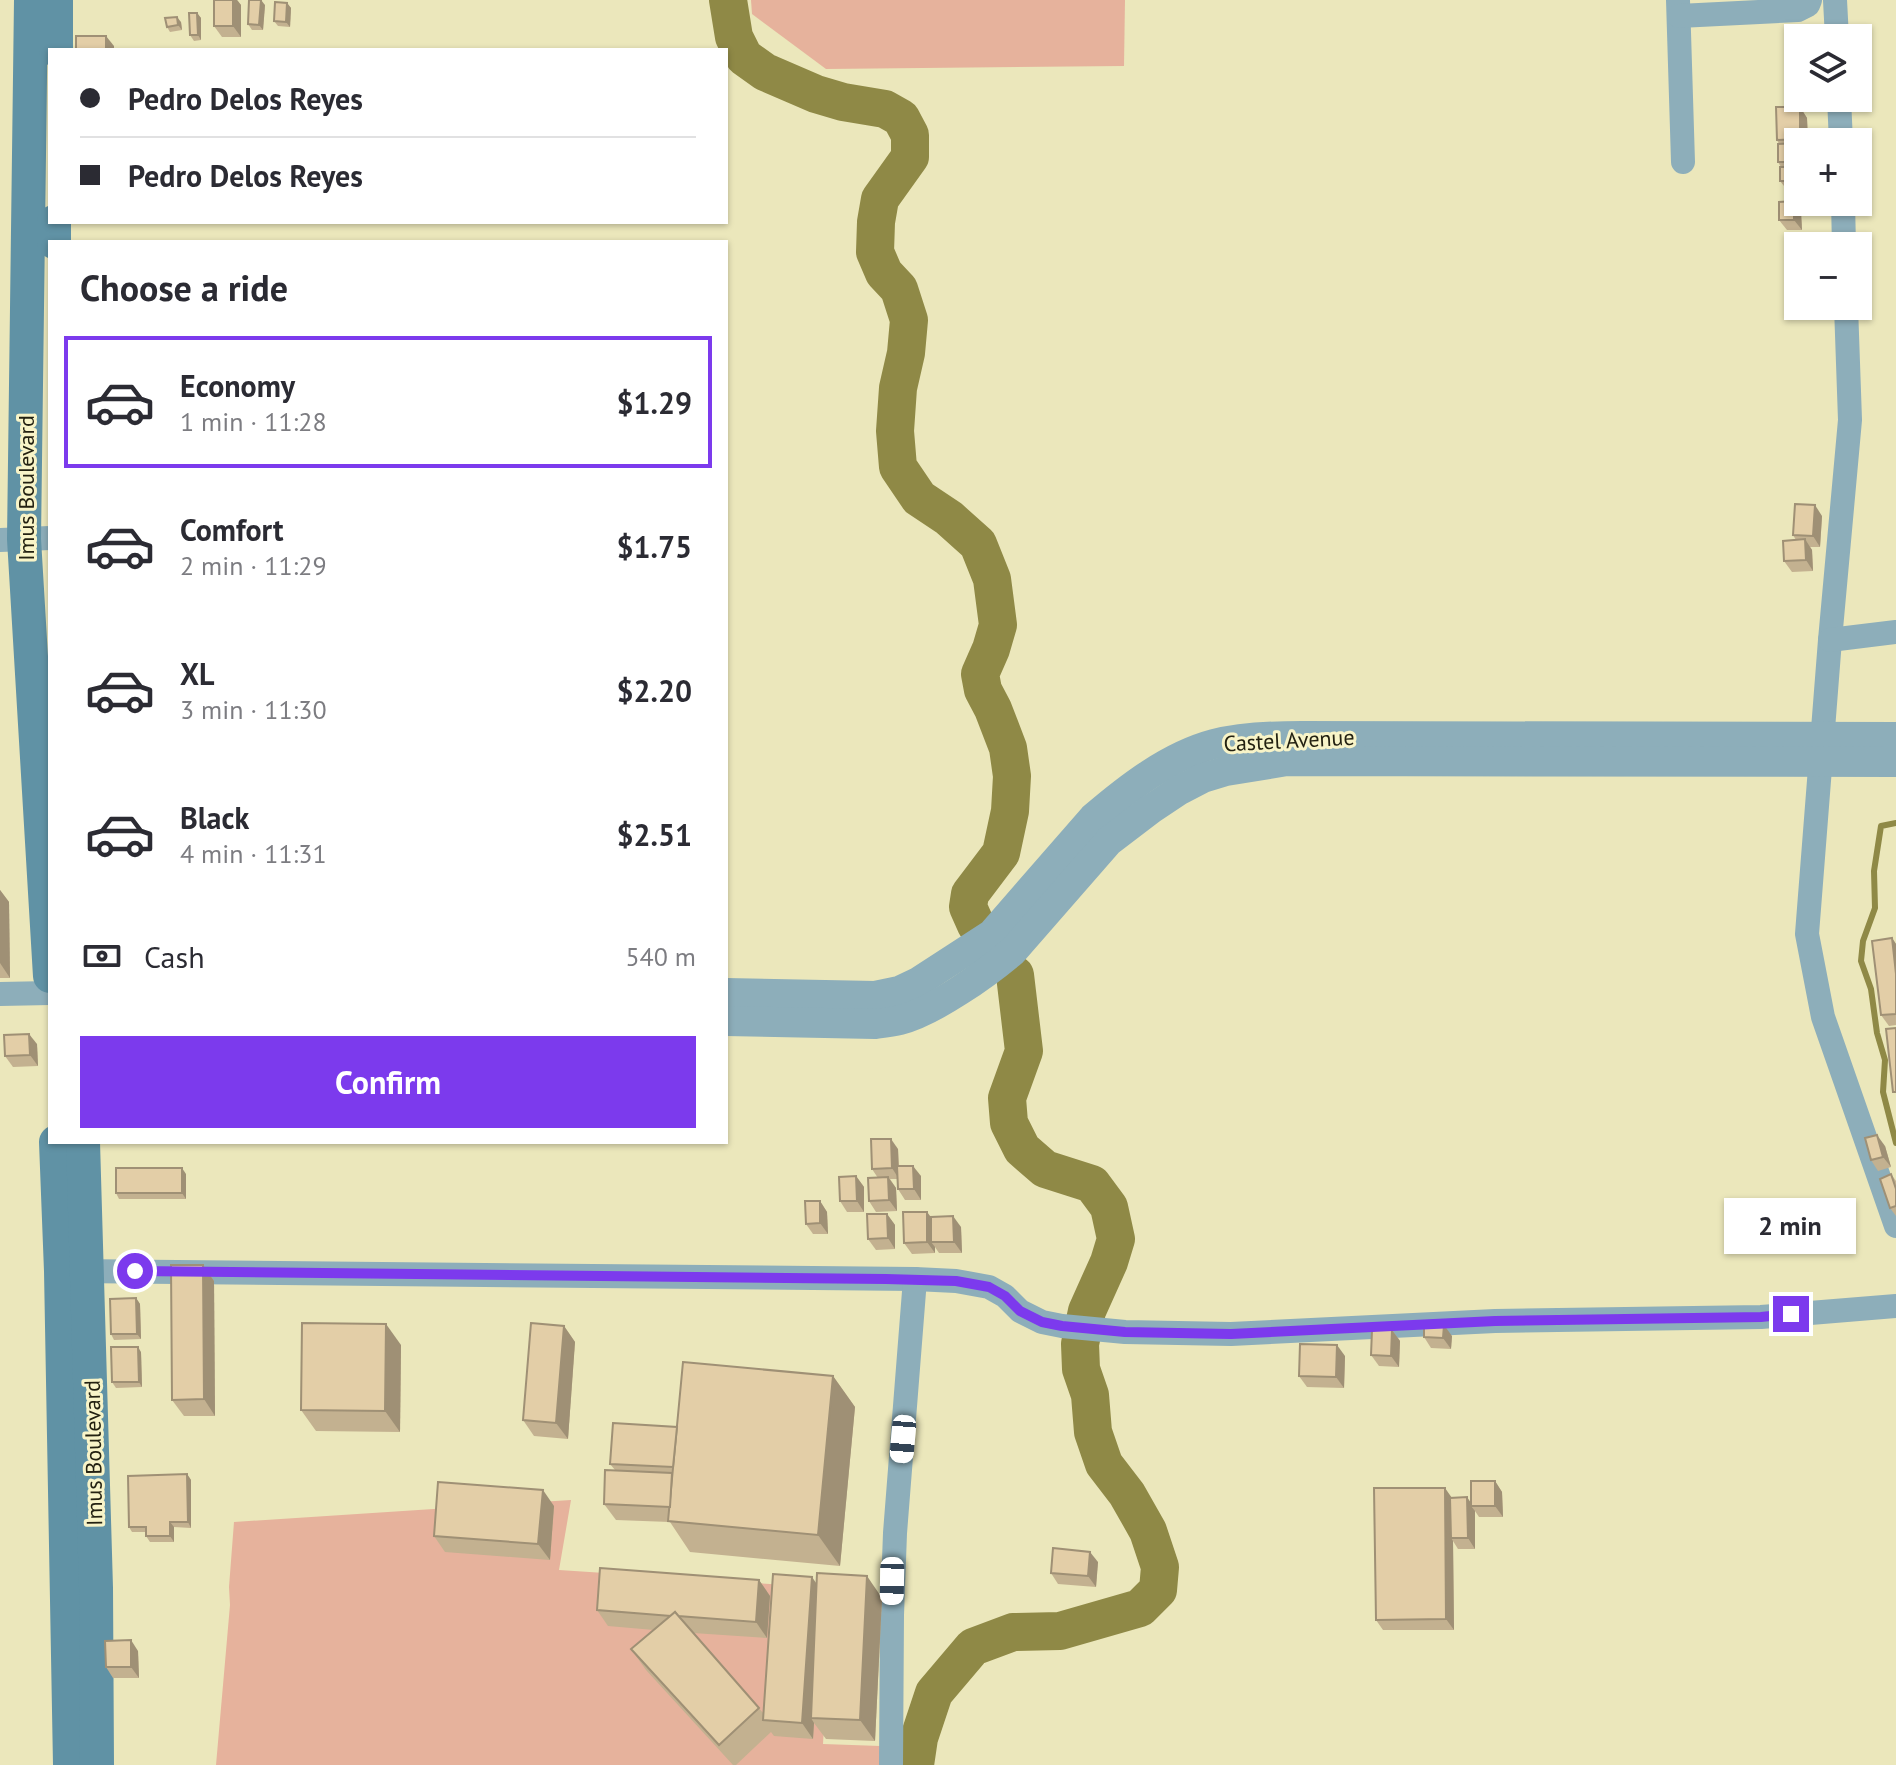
<!DOCTYPE html>
<html lang="en">
<head>
<meta charset="utf-8">
<style>
	:root { --surface:#fff; --page:#f2f2f3; --text:#2b2b33; --muted:#7c7c81; --line:#e1e1e2; --accent:#7c3aed }
	body { margin:0; font-family:"PT Sans",sans-serif; background:var(--page); color:var(--text); height:100vh; display:flex; flex-direction:column; font-size:30px; white-space:nowrap }
	* { box-sizing:border-box; margin:0 }
	p { font-size:26px; color:var(--muted) }
	.icon { flex:none; width:44px; height:44px; fill:none; stroke:currentColor; stroke-width:2; stroke-linecap:round; stroke-linejoin:round }
	.map { position:relative; flex:1; overflow:hidden }
	.details { position:absolute; left:48px; top:240px; width:680px; height:904px; display:flex; flex-direction:column; background:var(--surface); border-radius:0px; box-shadow:0 2px 6px #0004 }
	.details>* { flex:none }
	.banner { position:absolute; left:48px; top:48px; width:680px; height:176px; border-radius:0px; box-shadow:0 2px 6px #0004; display:grid; align-content:center; height:176px; padding:0 32px; background:var(--surface) }
	.tools { position:absolute; left:1784px; top:24px; display:grid; gap:16px }
	.tools a { display:grid; place-items:center; width:88px; height:88px; border-radius:0px; background:var(--surface); box-shadow:0 2px 6px #0004; font-size:40px }
	.end { position:absolute; width:36px; height:36px; margin:-18px; border:10px solid #7c3aed; background:#fff; box-shadow:0 0 0 4px #fff }
	.from { border-radius:50% }
	.bubble { position:absolute; height:56px; border-radius:0px; background:var(--surface); box-shadow:0 2px 6px #0004; font-size:26px; font-weight:800; line-height:56px; text-align:center }
	.car { position:absolute; width:24px; height:48px; margin:-24px -12px; border-radius:10px; box-shadow:0 0 6px 2px #0007; background:linear-gradient(#fff 24%,#345 0 40%,#fff 0 76%,#345 0 86%,#fff 0) }
	.banner b { display:flex; align-items:center; gap:28px; height:76px; font-size:30px }
	.banner b+b { border-top:2px solid var(--line) }
	.banner i { width:20px; height:20px; background:var(--text) }
	ul { padding:0; list-style:none }
	li { display:flex; align-items:center; gap:24px; height:132px; margin:0 16px 12px; padding:0 16px; border:4px solid transparent; border-radius:0px }
	li div { flex:1 }
	li b { display:block; font-size:30px }
	li em { font-style:normal; font-weight:800 }
	li.current { border-color:var(--accent) }
	li>.icon { width:72px; height:72px; stroke-width:1.5 }
	h2 { padding:0 32px; font-size:36px; line-height:96px }
	.pay { display:flex; align-items:center; gap:20px; height:88px; padding:0 32px; font-size:30px }
	.pay p { margin-inline-start:auto }
	.primary-button { display:flex; gap:16px; margin-top:auto; padding:16px 32px }
	.primary-button a { flex:1; height:92px; border-radius:0px; background:var(--accent); color:#fff; font-size:32px; font-weight:800; line-height:92px; text-align:center }
	.map>svg:first-child { display:block }
	.grass { fill:#e6b29c }
	.lines { fill:none; stroke-linecap:round; stroke-linejoin:round }
	.stream { stroke:#8f8946; stroke-width:6 }
	.river { stroke:#8f8946; stroke-width:38 }
	.minor { stroke:#8daeba; stroke-width:24 }
	.tertiary { stroke:#8daeba; stroke-width:30 }
	.secondary { stroke:#6092a5; stroke-width:34 }
	.wall { fill:#c3b190 }
	.shaded-wall { fill:#9f9075 }
	.building { fill:#e3cea7; stroke:#9f9075; stroke-width:2 }
	.route { stroke:#7c3aed; stroke-width:10 }
	.labels { text-anchor:middle; dominant-baseline:central; stroke-width:6; stroke-linejoin:round; paint-order:stroke }
	.street-label { font-size:22px; fill:#232111; stroke:#f8f4c8 }
</style>
</head>
<body>
<div class="map">
<svg width="1896" height="1765" viewBox="0 0 1896 1765">
	<rect width="100%" height="100%" fill="#ebe7bb"/>
	<!-- grass -->
	<g class="grass">
		<path d="M 751,0 L 1125,0 L 1124,66 L 826,69 L 752,14 Z"/>
		<path d="M 571,1500 L 559,1570 L 832,1588 L 823,1744 L 880,1746 L 880,1765 L 216,1765 L 230,1605 L 229,1587 L 234,1522 Z"/>
	</g>
	<g class="lines">
		<!-- stream -->
		<path class="stream" d="M 1896,823 L 1881,826 L 1874,871 L 1875,908 L 1863,941 L 1861,961 L 1871,989 L 1877,1033 L 1885,1060 L 1883,1092 L 1896,1143"/>
		<!-- river -->
		<g class="river">
			<path d="M 728,0 L 734,37 L 744,57 L 765,72 L 816,94 L 843,102 L 885,109 L 901,118 L 910,135 L 910,157 L 880,199 L 876,222 L 875,252 L 884,273 L 899,289 L 909,320 L 906,353 L 898,388 L 895,431 L 898,467 L 919,498 L 949,518 L 978,544 L 992,579 L 998,625 L 991,649 L 980,674 L 983,690 L 993,709 L 1008,748 L 1012,776 L 1010,811 L 1001,853 L 970,894 L 968,907 L 976,925"/>
			<path d="M 915,1765 L 919,1738 L 934,1693 L 973,1647 L 1013,1632 L 1060,1631 L 1140,1608 L 1158,1590 L 1160,1567 L 1148,1531 L 1127,1494 L 1104,1464 L 1093,1432 L 1090,1395 L 1081,1369 L 1080,1344 L 1087,1311 L 1109,1262 L 1116,1239 L 1109,1207 L 1092,1184 L 1045,1169 L 1022,1149 L 1009,1123 L 1007,1098 L 1024,1051 L 1015,975"/>
		</g>
		<!-- minor -->
		<g class="minor">
			<path d="M 1678,0 L 1683,162"/>
			<path d="M 1835,0 L 1837,38"/>
			<path d="M 1679,16 L 1798,10 L 1808,5 L 1810,0"/>
			<path d="M 1839,98 L 1841,142"/>
			<path d="M 1843,202 L 1844,246"/>
			<path d="M 1846,306 L 1850,420 L 1830,640 L 1807,934 L 1823,1017 L 1896,1226"/>
			<path d="M 0,540 L 50,538"/>
			<path d="M 1830,640 L 1896,632"/>
			<path d="M 0,994 L 50,993"/>
			<path d="M 72,1271 L 915,1279 L 956,1281 L 989,1287 L 1005,1296 L 1020,1311 L 1042,1322 L 1062,1326 L 1125,1332 L 1231,1334 L 1495,1321 L 1761,1317 L 1896,1306"/>
			<path d="M 891,1765 L 892,1615 L 895,1533 L 915,1279"/>
		</g>
		<!-- tertiary -->
		<g class="tertiary">
			<path d="M 726,993 L 875,996 L 899,991 L 918,982 L 992,934 L 1093,818 C 1128,788 1169,756 1214,744 C 1242,737 1272,736 1301,736 L 1896,737"/>
			<path d="M 726,1021 L 875,1024 C 883,1023 892,1022 900,1020 C 934,1011 986,974 1013,951 L 1109,841 L 1151,809 L 1178,791 L 1203,778 L 1226,771 L 1287,761 L 1896,762"/>
		</g>
		<!-- secondary -->
		<g class="secondary">
			<path d="M 31,0 L 24,539 L 50,976"/>
			<path d="M 56,50 L 56,0"/>
			<path d="M 54,242 L 54,222"/>
			<path d="M 56,1142 L 61,1271 L 70,1765"/>
			<path d="M 83,1142 L 96,1588 L 97,1765"/>
		</g>
	</g>
	<!-- wall -->
	<g class="wall">
		<path d="M 214,0 L 237,0 L 241,5 L 241,37 L 222,37 L 214,26 Z"/>
		<path d="M 287,3 L 291,8 L 290,27 L 278,26 L 274,21 Z"/>
		<path d="M 265,5 L 263,30 L 252,30 L 248,24 Z"/>
		<path d="M 197,13 L 201,18 L 201,40 L 194,41 L 190,35 Z"/>
		<path d="M 181,22 L 182,30 L 170,32 L 167,27 Z"/>
		<path d="M 1800,107 L 1807,118 L 1808,142 L 1798,142 L 1798,192 L 1788,191 L 1780,181 L 1781,167 L 1778,162 L 1779,144 L 1777,140 Z"/>
		<path d="M 1801,212 L 1802,230 L 1787,230 L 1779,220 Z"/>
		<path d="M 1822,516 L 1820,547 L 1810,547 L 1812,550 L 1813,571 L 1792,572 L 1784,561 L 1796,540 L 1793,535 Z"/>
		<path d="M 0,890 L 9,902 L 10,978 L 0,978 Z"/>
		<path d="M 1892,938 L 1896,944 L 1896,1025 L 1889,1026 L 1881,1015 Z"/>
		<path d="M 37,1044 L 38,1066 L 13,1067 L 5,1056 Z"/>
		<path d="M 1885,1146 L 1891,1167 L 1878,1171 L 1871,1160 Z"/>
		<path d="M 898,1149 L 899,1166 L 921,1176 L 921,1200 L 905,1200 L 898,1189 L 898,1179 L 890,1179 L 896,1188 L 897,1211 L 876,1212 L 869,1201 L 878,1178 L 872,1169 Z"/>
		<path d="M 186,1174 L 186,1199 L 119,1199 L 116,1193 Z"/>
		<path d="M 1891,1174 L 1896,1181 L 1896,1216 L 1890,1208 Z"/>
		<path d="M 856,1176 L 864,1187 L 864,1212 L 847,1212 L 840,1201 Z"/>
		<path d="M 820,1201 L 827,1212 L 828,1234 L 813,1234 L 806,1224 Z"/>
		<path d="M 927,1212 L 931,1217 L 961,1227 L 962,1253 L 939,1253 L 935,1247 L 935,1253 L 912,1254 L 904,1243 Z"/>
		<path d="M 887,1214 L 895,1225 L 895,1249 L 876,1250 L 868,1239 Z"/>
		<path d="M 203,1265 L 214,1281 L 215,1416 L 184,1416 L 172,1400 Z"/>
		<path d="M 136,1298 L 140,1304 L 141,1339 L 114,1340 L 111,1334 Z"/>
		<path d="M 564,1326 L 575,1342 L 568,1439 L 534,1436 L 523,1420 Z"/>
		<path d="M 1392,1330 L 1400,1341 L 1399,1367 L 1379,1366 L 1371,1355 Z"/>
		<path d="M 1452,1336 L 1451,1349 L 1431,1348 L 1424,1337 Z"/>
		<path d="M 401,1345 L 400,1432 L 316,1431 L 301,1410 Z"/>
		<path d="M 141,1352 L 142,1387 L 116,1388 L 112,1382 Z"/>
		<path d="M 1345,1356 L 1344,1388 L 1307,1387 L 1299,1376 Z"/>
		<path d="M 833,1376 L 855,1407 L 840,1566 L 690,1552 L 670,1522 L 616,1520 L 604,1504 L 615,1470 L 610,1464 L 677,1427 Z"/>
		<path d="M 187,1474 L 191,1480 L 191,1528 L 174,1527 L 174,1542 L 150,1542 L 146,1536 L 146,1532 L 132,1532 L 129,1527 Z"/>
		<path d="M 1495,1481 L 1502,1492 L 1503,1517 L 1479,1517 L 1475,1511 L 1475,1549 L 1458,1549 L 1453,1541 L 1454,1630 L 1383,1630 L 1376,1620 L 1452,1498 L 1471,1503 Z"/>
		<path d="M 554,1506 L 550,1560 L 445,1552 L 434,1536 Z"/>
		<path d="M 1098,1562 L 1096,1587 L 1058,1584 L 1051,1573 Z"/>
		<path d="M 759,1580 L 770,1596 L 767,1638 L 693,1633 L 764,1714 L 817,1584 L 882,1598 L 875,1741 L 826,1739 L 814,1723 L 813,1739 L 774,1736 L 771,1732 L 736,1765 L 733,1765 L 646,1670 L 631,1649 L 654,1630 L 608,1626 L 597,1610 Z"/>
		<path d="M 138,1651 L 139,1678 L 113,1678 L 106,1667 Z"/>
	</g>
	<!-- shaded-wall -->
	<g class="shaded-wall">
		<path d="M 233,0 L 237,0 L 241,5 L 241,37 L 233,26 Z"/>
		<path d="M 261,0 L 265,5 L 263,30 L 259,25 Z"/>
		<path d="M 287,3 L 291,8 L 290,27 L 286,22 Z"/>
		<path d="M 197,13 L 201,18 L 201,40 L 198,35 Z"/>
		<path d="M 177,17 L 181,22 L 182,30 L 178,25 Z"/>
		<path d="M 106,36 L 114,46 L 114,50 L 106,50 Z"/>
		<path d="M 1800,107 L 1807,118 L 1808,142 L 1802,142 L 1800,139 Z"/>
		<path d="M 1794,201 L 1801,212 L 1802,230 L 1794,220 Z"/>
		<path d="M 1815,505 L 1822,516 L 1820,547 L 1813,536 Z"/>
		<path d="M 1805,539 L 1812,550 L 1813,571 L 1806,560 Z"/>
		<path d="M 0,890 L 9,902 L 10,978 L 0,963 Z"/>
		<path d="M 1892,938 L 1896,944 L 1896,974 Z"/>
		<path d="M 29,1034 L 37,1044 L 38,1066 L 30,1055 Z"/>
		<path d="M 1877,1135 L 1885,1146 L 1891,1167 L 1883,1157 Z"/>
		<path d="M 891,1139 L 898,1149 L 899,1179 L 892,1168 Z"/>
		<path d="M 913,1166 L 921,1176 L 921,1200 L 914,1189 Z"/>
		<path d="M 182,1168 L 186,1174 L 186,1199 L 182,1193 Z"/>
		<path d="M 856,1176 L 864,1187 L 864,1212 L 857,1201 Z"/>
		<path d="M 888,1177 L 896,1188 L 897,1211 L 889,1200 Z"/>
		<path d="M 820,1201 L 827,1212 L 828,1234 L 820,1223 Z"/>
		<path d="M 927,1212 L 934,1222 L 931,1242 L 935,1247 L 935,1253 L 927,1242 Z"/>
		<path d="M 887,1214 L 895,1225 L 895,1249 L 888,1238 Z"/>
		<path d="M 953,1216 L 961,1227 L 962,1253 L 954,1242 Z"/>
		<path d="M 203,1265 L 214,1281 L 215,1416 L 204,1399 Z"/>
		<path d="M 136,1298 L 140,1304 L 141,1339 L 137,1334 Z"/>
		<path d="M 386,1324 L 401,1345 L 400,1432 L 385,1411 Z"/>
		<path d="M 1444,1325 L 1452,1336 L 1451,1349 L 1443,1338 Z"/>
		<path d="M 564,1326 L 575,1342 L 568,1439 L 556,1423 Z"/>
		<path d="M 1392,1330 L 1400,1341 L 1399,1367 L 1391,1356 Z"/>
		<path d="M 1337,1345 L 1345,1356 L 1344,1388 L 1336,1377 Z"/>
		<path d="M 138,1347 L 141,1352 L 142,1387 L 139,1382 Z"/>
		<path d="M 833,1376 L 855,1407 L 840,1566 L 818,1535 Z"/>
		<path d="M 187,1474 L 191,1480 L 191,1528 L 188,1522 Z"/>
		<path d="M 1495,1481 L 1502,1492 L 1503,1517 L 1495,1506 Z"/>
		<path d="M 1445,1488 L 1452,1498 L 1451,1538 L 1453,1541 L 1454,1630 L 1446,1619 Z"/>
		<path d="M 543,1490 L 554,1506 L 550,1560 L 538,1544 Z"/>
		<path d="M 1467,1497 L 1473,1506 L 1471,1506 L 1475,1511 L 1475,1549 L 1468,1538 Z"/>
		<path d="M 170,1522 L 174,1527 L 174,1542 L 170,1536 Z"/>
		<path d="M 1090,1552 L 1098,1562 L 1096,1587 L 1088,1576 Z"/>
		<path d="M 867,1576 L 882,1598 L 875,1741 L 860,1720 Z"/>
		<path d="M 812,1577 L 823,1593 L 811,1718 L 814,1723 L 813,1739 L 802,1723 Z"/>
		<path d="M 759,1580 L 770,1596 L 767,1638 L 756,1622 Z"/>
		<path d="M 131,1640 L 138,1651 L 139,1678 L 131,1667 Z"/>
	</g>
	<!-- building -->
	<g class="building">
		<rect x="214" y="0" width="19" height="26"/>
		<path d="M 249,0 L 261,0 L 259,25 L 248,24 Z"/>
		<path d="M 275,2 L 287,3 L 286,22 L 274,21 Z"/>
		<path d="M 189,13 L 197,13 L 198,35 L 190,35 Z"/>
		<path d="M 177,17 L 178,25 L 167,27 L 165,18 Z"/>
		<rect x="76" y="36" width="30" height="14"/>
		<path d="M 1776,107 L 1800,107 L 1800,139 L 1777,140 Z"/>
		<path d="M 1798,143 L 1798,162 L 1778,162 L 1778,144 Z"/>
		<rect x="1780" y="167" width="18" height="14"/>
		<path d="M 1794,201 L 1794,220 L 1779,220 L 1779,202 Z"/>
		<path d="M 1795,504 L 1815,505 L 1813,536 L 1793,535 Z"/>
		<path d="M 1805,539 L 1806,560 L 1784,561 L 1783,541 Z"/>
		<path d="M 1892,938 L 1896,974 L 1896,1014 L 1881,1015 L 1872,941 Z"/>
		<path d="M 1896,1028 L 1896,1092 L 1893,1092 L 1886,1029 Z"/>
		<path d="M 29,1034 L 30,1055 L 5,1056 L 4,1035 Z"/>
		<path d="M 1877,1135 L 1883,1157 L 1871,1160 L 1865,1138 Z"/>
		<path d="M 871,1139 L 891,1139 L 892,1168 L 872,1169 Z"/>
		<path d="M 897,1166 L 913,1166 L 914,1189 L 898,1189 Z"/>
		<rect x="116" y="1168" width="66" height="25"/>
		<path d="M 1891,1174 L 1896,1189 L 1896,1206 L 1890,1208 L 1880,1179 Z"/>
		<path d="M 856,1176 L 857,1201 L 840,1201 L 839,1177 Z"/>
		<path d="M 888,1177 L 889,1200 L 869,1201 L 868,1178 Z"/>
		<path d="M 805,1201 L 820,1201 L 820,1223 L 806,1224 Z"/>
		<path d="M 903,1212 L 927,1212 L 927,1242 L 904,1243 Z"/>
		<path d="M 867,1214 L 887,1214 L 888,1238 L 868,1239 Z"/>
		<path d="M 953,1216 L 954,1242 L 931,1242 L 931,1217 Z"/>
		<path d="M 171,1265 L 203,1265 L 204,1399 L 172,1400 Z"/>
		<path d="M 136,1298 L 137,1334 L 111,1334 L 110,1299 Z"/>
		<path d="M 302,1323 L 386,1324 L 385,1411 L 301,1410 Z"/>
		<path d="M 531,1323 L 564,1326 L 556,1423 L 523,1420 Z"/>
		<path d="M 1424,1324 L 1444,1325 L 1443,1338 L 1424,1337 Z"/>
		<path d="M 1372,1330 L 1392,1330 L 1391,1356 L 1371,1355 Z"/>
		<path d="M 1300,1344 L 1337,1345 L 1336,1377 L 1299,1376 Z"/>
		<path d="M 111,1347 L 138,1347 L 139,1382 L 112,1382 Z"/>
		<path d="M 683,1362 L 833,1376 L 818,1535 L 668,1521 Z"/>
		<path d="M 613,1423 L 677,1427 L 673,1467 L 610,1464 Z"/>
		<path d="M 605,1470 L 672,1473 L 670,1507 L 604,1504 Z"/>
		<path d="M 187,1474 L 188,1522 L 170,1522 L 170,1536 L 146,1536 L 146,1527 L 129,1527 L 128,1476 Z"/>
		<rect x="1471" y="1481" width="24" height="25"/>
		<path d="M 438,1482 L 543,1490 L 538,1544 L 434,1536 Z"/>
		<path d="M 1374,1488 L 1445,1488 L 1446,1619 L 1376,1620 Z"/>
		<path d="M 1467,1497 L 1468,1538 L 1451,1538 L 1450,1498 Z"/>
		<path d="M 1053,1548 L 1090,1552 L 1088,1576 L 1051,1573 Z"/>
		<path d="M 600,1568 L 759,1580 L 756,1622 L 678,1616 L 675,1612 L 671,1616 L 597,1610 Z"/>
		<path d="M 817,1573 L 867,1576 L 860,1720 L 811,1718 Z"/>
		<path d="M 773,1574 L 812,1577 L 802,1723 L 763,1720 Z"/>
		<path d="M 675,1612 L 759,1708 L 719,1745 L 631,1649 Z"/>
		<path d="M 131,1640 L 131,1667 L 106,1667 L 105,1641 Z"/>
	</g>
	<g class="lines">
		<!-- route -->
		<path class="route" d="M 135,1271 L 886,1279 L 956,1281 L 989,1287 L 1005,1296 L 1020,1311 L 1042,1322 L 1062,1326 L 1125,1332 L 1231,1334 L 1495,1321 L 1761,1317 L 1791,1314"/>
	</g>
	<g class="labels">
		<!-- street labels -->
		<g class="street-label">
			<text transform="translate(26 488) rotate(-90)">Imus Boulevard</text>
			<text transform="translate(1289 740) rotate(-3)">Castel Avenue</text>
			<text transform="translate(93 1453) rotate(-91)">Imus Boulevard</text>
		</g>
	</g>
</svg>
<div class="tools">
<a><svg class="icon" aria-label="layers" viewBox="0 0 24 24"><path d="M12 4l9 5-9 5-9-5zM3 14l9 5 9-5"/></svg></a>
<a>+</a>
<a>−</a>
</div>
<i class="end from" style="left:135px;top:1271px"></i>
<i class="end" style="left:1791px;top:1314px"></i>
<div class="bubble" style="left:1724px;top:1198px;width:132px">2 min</div>
<i class="car" style="left:903px;top:1439px;rotate:185deg"></i>
<i class="car" style="left:892px;top:1581px;rotate:181deg"></i>
<div class="banner">
<b><i class="from"></i>Pedro Delos Reyes</b>
<b><i></i>Pedro Delos Reyes</b>
</div>
<section class="details">
<h2>Choose a ride</h2>
<ul>
<li class="current"><svg class="icon" aria-label="car" viewBox="0 0 24 24"><path d="M5 17H2v-5l4-1 3-4h7l3 4 3 1v5h-3M9 17h6M6 11h13"/><circle cx="7" cy="17" r="2"/><circle cx="17" cy="17" r="2"/></svg><div><b>Economy</b><p>1 min · 11:28</p></div><em>$1.29</em></li>
<li><svg class="icon" aria-label="car" viewBox="0 0 24 24"><path d="M5 17H2v-5l4-1 3-4h7l3 4 3 1v5h-3M9 17h6M6 11h13"/><circle cx="7" cy="17" r="2"/><circle cx="17" cy="17" r="2"/></svg><div><b>Comfort</b><p>2 min · 11:29</p></div><em>$1.75</em></li>
<li><svg class="icon" aria-label="car" viewBox="0 0 24 24"><path d="M5 17H2v-5l4-1 3-4h7l3 4 3 1v5h-3M9 17h6M6 11h13"/><circle cx="7" cy="17" r="2"/><circle cx="17" cy="17" r="2"/></svg><div><b>XL</b><p>3 min · 11:30</p></div><em>$2.20</em></li>
<li><svg class="icon" aria-label="car" viewBox="0 0 24 24"><path d="M5 17H2v-5l4-1 3-4h7l3 4 3 1v5h-3M9 17h6M6 11h13"/><circle cx="7" cy="17" r="2"/><circle cx="17" cy="17" r="2"/></svg><div><b>Black</b><p>4 min · 11:31</p></div><em>$2.51</em></li>
</ul>
<div class="pay"><svg class="icon" aria-label="cash" viewBox="0 0 24 24"><path d="M3 7h18v10H3z"/><circle cx="12" cy="12" r="2"/></svg>Cash<p>540 m</p></div>
<div class="primary-button"><a>Confirm</a></div>
</section>
</div>
</body>
</html>
